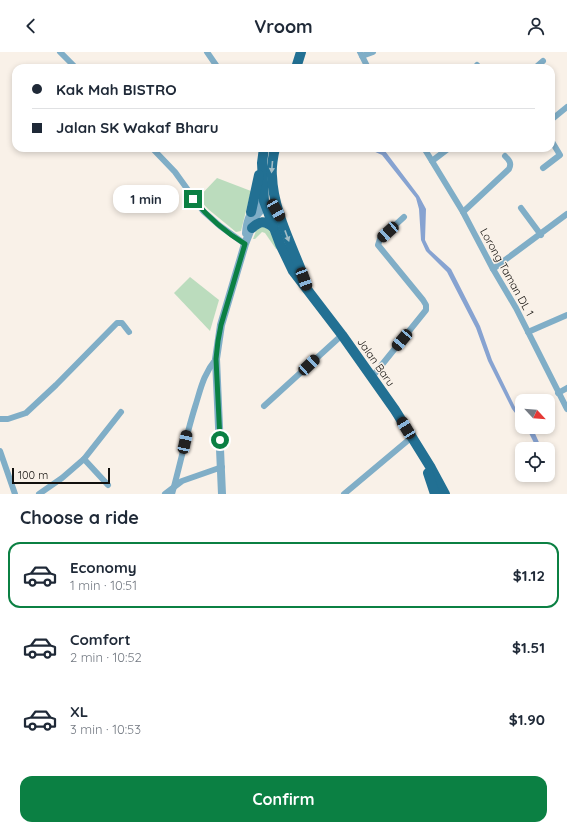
<!DOCTYPE html>
<html lang="en">
<head>
<meta charset="utf-8">
<style>
	:root { --surface:#fff; --page:#f6f6f7; --text:#1f2937; --muted:#747a83; --line:#e0e1e3; --accent:#0b8043 }
	body { margin:0; font-family:Quicksand,sans-serif; background:var(--page); color:var(--text); height:100vh; display:flex; flex-direction:column; font-size:15px; white-space:nowrap }
	* { box-sizing:border-box; margin:0 }
	p { font-size:13px; color:var(--muted) }
	.icon { flex:none; width:22px; height:22px; fill:none; stroke:currentColor; stroke-width:2; stroke-linecap:round; stroke-linejoin:round }
	.map { position:relative; height:442px; overflow:hidden }
	.sheet { display:flex; flex-direction:column; background:var(--surface); flex:1 }
	.sheet>* { flex:none }
	.banner { position:absolute; left:12px; top:12px; width:543px; height:88px; border-radius:12px; box-shadow:0 2px 6px #0003; display:grid; align-content:center; height:88px; padding:0 20px; background:var(--surface) }
	.needle { width:26px; rotate:116deg }
	.buttons { position:absolute; left:515px; top:342px; display:grid; gap:8px }
	.buttons a { display:grid; place-items:center; width:40px; height:40px; border-radius:8px; background:var(--surface); box-shadow:0 2px 6px #0003; font-size:20px }
	.scale { position:absolute; left:12px; bottom:10px; width:98px; box-sizing:border-box; padding-left:4px; border:2px solid #110f0c; border-top:0; font-size:11px; line-height:14px; white-space:nowrap; color:#110f0c; -webkit-text-stroke:3px #f9f1e8; paint-order:stroke }
	.end { position:absolute; width:18px; height:18px; margin:-9px; border:5px solid #0b8043; background:#fff; box-shadow:0 0 0 2px #fff }
	.from { border-radius:50% }
	.bubble { position:absolute; height:28px; border-radius:12px; background:var(--surface); box-shadow:0 2px 6px #0003; font-size:13px; font-weight:800; line-height:28px; text-align:center }
	.car { position:absolute; width:12px; height:24px; margin:-12px -6px; border-radius:5px; box-shadow:0 0 3px 1px #0007; background:linear-gradient(#222 24%,#8ab4d8 0 40%,#222 0 76%,#8ab4d8 0 86%,#222 0) }
	.banner b { display:flex; align-items:center; gap:14px; height:38px; font-size:15px }
	.banner b+b { border-top:1px solid var(--line) }
	.banner i { width:10px; height:10px; background:var(--text) }
	ul { padding:0; list-style:none }
	li { display:flex; align-items:center; gap:12px; height:66px; margin:0 8px 6px; padding:0 12px; border:2px solid transparent; border-radius:12px }
	li div { flex:1 }
	li b { display:block; font-size:15px }
	li em { font-style:normal; font-weight:800 }
	li.active { border-color:var(--accent) }
	li>.icon { width:36px; height:36px; stroke-width:1.5 }
	h2 { padding:0 20px; font-size:18px; line-height:48px }
	.action { display:flex; gap:8px; margin-top:auto; padding:8px 20px }
	.action a { flex:1; height:46px; border-radius:12px; background:var(--accent); color:#fff; font-size:16px; font-weight:800; line-height:46px; text-align:center }
	header { display:flex; justify-content:space-between; align-items:center; height:52px; padding:0 20px; background:var(--surface); font-size:18px; font-weight:800 }
	.map>svg:first-child { display:block }
	.green { fill:#bbdcbd }
	.water { fill:#87a3d1 }
	.lines { fill:none; stroke-linecap:round; stroke-linejoin:round }
	.minor { stroke:#80aec7; stroke-width:6 }
	.tertiary { stroke:#80aec7; stroke-width:8 }
	.primary { stroke:#227093; stroke-width:10 }
	.oneway { fill:#a3bdc6 }
	.route { stroke:#0b8043; stroke-width:5 }
	.labels { text-anchor:middle; dominant-baseline:central; stroke-width:3; stroke-linejoin:round; paint-order:stroke }
	.street-label { font-size:11px; fill:#110f0c; stroke:#f9f1e8 }
</style>
</head>
<body>
<header><svg class="icon" aria-label="back" viewBox="0 0 24 24"><path d="M15 5l-7 7 7 7"/></svg>Vroom<svg class="icon" aria-label="person" viewBox="0 0 24 24"><circle cx="12" cy="8" r="4"/><path d="M4 21q1-7 8-7t8 7"/></svg></header>
<div class="map">
<svg width="567" height="442" viewBox="0 0 567 442">
	<rect width="100%" height="100%" fill="#f9f1e8"/>
	<!-- green -->
	<g class="green">
		<path d="M 217,126 L 251,139 L 241,179 L 236,180 L 208,157 L 198,146 Z"/>
		<path d="M 262,174 L 270,178 L 279,198 L 276,197 L 265,181 L 262,180 L 255,187 L 253,187 L 256,179 Z"/>
		<path d="M 190,225 L 219,248 L 210,279 L 174,241 Z"/>
	</g>
	<!-- water -->
	<g class="water">
		<path d="M 317,96 L 379,96 L 385,99 L 419,144 L 426,157 L 425,188 L 430,198 L 451,217 L 480,274 L 492,308 L 515,355 L 522,362 L 522,370 L 512,357 L 488,309 L 476,276 L 447,220 L 426,199 L 421,188 L 419,157 L 416,146 L 382,103 L 371,98 Z"/>
		<path d="M 526,375 L 532,375 L 542,397 L 537,397 Z"/>
	</g>
	<g class="lines">
		<!-- minor -->
		<g class="minor">
			<path d="M 60,0 L 76,16"/>
			<path d="M 207,0 L 218,16"/>
			<path d="M 360,0 L 368,16"/>
			<path d="M 362,4 L 373,0"/>
			<path d="M 477,13 L 480,16"/>
			<path d="M 535,16 L 543,9"/>
			<path d="M 551,68 L 567,55"/>
			<path d="M 152,96 L 175,120 L 203,159 L 220,174 L 245,192"/>
			<path d="M 424,96 L 463,160 L 493,217 L 516,256 L 567,357"/>
			<path d="M 432,109 L 449,96"/>
			<path d="M 543,116 L 560,103 L 551,88"/>
			<path d="M 521,156 L 541,183"/>
			<path d="M 463,160 L 509,117 C 512,111 509,108 505,104"/>
			<path d="M 493,217 L 567,162"/>
			<path d="M 528,280 L 567,263"/>
			<path d="M 372,325 L 426,258 L 426,253 L 423,248 L 378,193 L 380,187 L 404,165"/>
			<path d="M 558,341 L 567,336"/>
			<path d="M 264,354 L 342,283"/>
			<path d="M 0,367 L 8,367 L 26,361 L 56,333 L 117,271 L 122,271 L 129,280"/>
			<path d="M 0,399 L 15,442"/>
			<path d="M 84,407 L 108,433"/>
			<path d="M 39,442 L 62,426 L 84,407 L 121,360"/>
			<path d="M 165,442 L 182,429 L 222,415"/>
			<path d="M 172,442 C 180,413 186,384 195,355 C 201,336 203,323 216,307"/>
			<path d="M 344,442 L 412,385"/>
		</g>
		<!-- tertiary -->
		<g class="tertiary">
			<path d="M 246,181 C 247,167 251,155 264,149"/>
			<path d="M 222,442 L 216,307 L 221,273 L 245,192 L 256,164 L 261,158 L 266,155"/>
		</g>
		<!-- primary -->
		<g class="primary">
			<path d="M 296,16 L 301,0"/>
			<path d="M 264,96 L 262,111 L 264,149 L 280,192 L 293,219 L 342,283 L 395,358 L 431,416 L 445,442"/>
			<path d="M 275,96 C 273,105 271,115 272,124 C 273,160 294,197 306,231"/>
			<path d="M 251,160 L 259,123"/>
			<path d="M 252,176 C 260,169 264,168 273,175"/>
			<path d="M 428,421 L 435,442"/>
		</g>
	</g>
	<!-- one-way arrows -->
	<defs><path id="oneway-solid" d="M-6-.8H1V-3.2L6.5 0L1 3.2V.8H-6Z"/></defs>
	<g class="oneway">
		<use href="#oneway-solid" transform="translate(272 115) rotate(95)"/>
		<use href="#oneway-solid" transform="translate(287 184) rotate(70)"/>
	</g>
	<g class="lines">
		<!-- route -->
		<path class="route" d="M 193,147 C 208,165 225,180 245,192 L 221,273 L 218,289 L 216,307 L 220,388"/>
	</g>
	<g class="labels">
		<!-- street labels -->
		<g class="street-label">
			<text transform="translate(507 220) rotate(61)">Lorong Taman DL 1</text>
			<text transform="translate(376 310) rotate(55)">Jalan Baru</text>
		</g>
	</g>
</svg>
<div class="buttons">
<a><svg class="needle" viewBox="-14 -14 28 28"><path d="M0-13l5 13h-10z" fill="#e53935"/><path d="M0 13l5-13h-10z" fill="#747a83"/></svg></a>
<a><svg class="icon" aria-label="locate" viewBox="0 0 24 24"><circle cx="12" cy="12" r="6"/><path d="M12 2v4M12 18v4M2 12h4M18 12h4"/></svg></a>
</div>
<div class="scale">100 m</div>
<i class="end from" style="left:220px;top:388px"></i>
<i class="end" style="left:193px;top:147px"></i>
<div class="bubble" style="left:113px;top:133px;width:66px">1 min</div>
<i class="car" style="left:276px;top:158px;rotate:150deg"></i>
<i class="car" style="left:388px;top:180px;rotate:228deg"></i>
<i class="car" style="left:304px;top:227px;rotate:160deg"></i>
<i class="car" style="left:402px;top:288px;rotate:220deg"></i>
<i class="car" style="left:309px;top:313px;rotate:47deg"></i>
<i class="car" style="left:406px;top:376px;rotate:329deg"></i>
<i class="car" style="left:185px;top:390px;rotate:12deg"></i>
<div class="banner">
<b><i class="from"></i>Kak Mah BISTRO</b>
<b><i></i>Jalan SK Wakaf Bharu</b>
</div>
</div>
<section class="sheet">
<h2>Choose a ride</h2>
<ul>
<li class="active"><svg class="icon" aria-label="car" viewBox="0 0 24 24"><path d="M5 17H2v-5l4-1 3-4h7l3 4 3 1v5h-3M9 17h6M6 11h13"/><circle cx="7" cy="17" r="2"/><circle cx="17" cy="17" r="2"/></svg><div><b>Economy</b><p>1 min · 10:51</p></div><em>$1.12</em></li>
<li><svg class="icon" aria-label="car" viewBox="0 0 24 24"><path d="M5 17H2v-5l4-1 3-4h7l3 4 3 1v5h-3M9 17h6M6 11h13"/><circle cx="7" cy="17" r="2"/><circle cx="17" cy="17" r="2"/></svg><div><b>Comfort</b><p>2 min · 10:52</p></div><em>$1.51</em></li>
<li><svg class="icon" aria-label="car" viewBox="0 0 24 24"><path d="M5 17H2v-5l4-1 3-4h7l3 4 3 1v5h-3M9 17h6M6 11h13"/><circle cx="7" cy="17" r="2"/><circle cx="17" cy="17" r="2"/></svg><div><b>XL</b><p>3 min · 10:53</p></div><em>$1.90</em></li>
</ul>
<div class="action"><a>Confirm</a></div>
</section>
</body>
</html>
